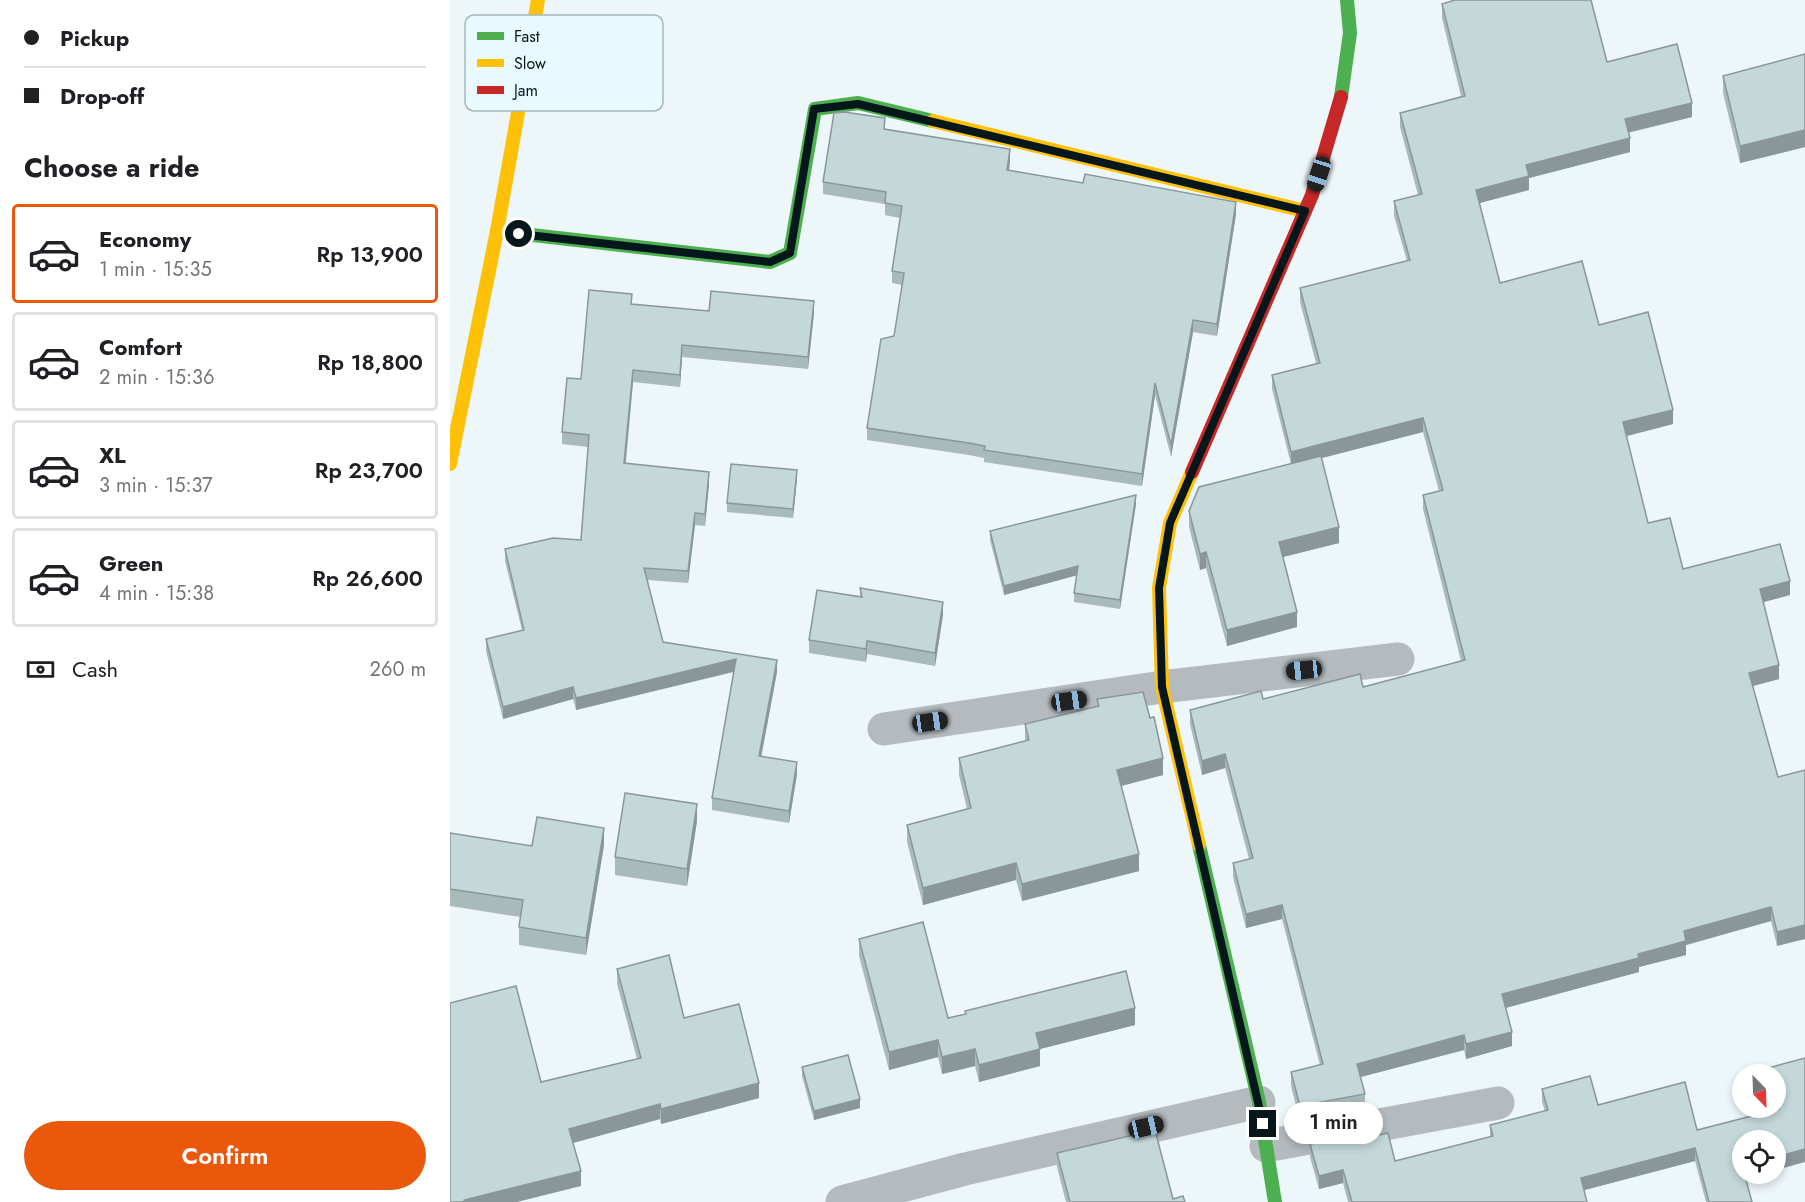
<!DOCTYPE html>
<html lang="en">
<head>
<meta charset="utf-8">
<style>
	:root { --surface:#fff; --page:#f6f6f6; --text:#202124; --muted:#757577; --line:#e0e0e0; --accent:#ea580c }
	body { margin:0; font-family:Jost,sans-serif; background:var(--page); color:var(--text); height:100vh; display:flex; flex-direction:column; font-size:22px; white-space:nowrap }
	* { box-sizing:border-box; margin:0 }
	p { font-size:20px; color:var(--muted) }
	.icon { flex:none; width:33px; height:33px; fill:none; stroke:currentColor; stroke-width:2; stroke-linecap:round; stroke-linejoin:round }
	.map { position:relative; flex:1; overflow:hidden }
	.side { display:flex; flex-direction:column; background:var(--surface); width:450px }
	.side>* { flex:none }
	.guide { display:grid; align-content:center; height:132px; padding:0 24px; background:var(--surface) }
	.needle { width:39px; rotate:157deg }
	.buttons { position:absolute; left:1282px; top:1064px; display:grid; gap:12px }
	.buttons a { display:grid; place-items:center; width:54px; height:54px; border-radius:50%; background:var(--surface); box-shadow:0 3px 9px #0003; font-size:30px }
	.end { position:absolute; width:27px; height:27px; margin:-14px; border:8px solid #05171b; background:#fff; box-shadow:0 0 0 3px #fff }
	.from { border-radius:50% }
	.bubble { position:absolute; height:42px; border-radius:21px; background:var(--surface); box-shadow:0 3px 9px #0003; font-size:20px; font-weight:600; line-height:42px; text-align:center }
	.car { position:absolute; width:18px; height:36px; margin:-18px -9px; border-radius:8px; box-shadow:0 0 4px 2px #0007; background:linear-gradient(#222 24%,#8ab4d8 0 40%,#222 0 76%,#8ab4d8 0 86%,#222 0) }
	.guide b { display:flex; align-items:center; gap:21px; height:57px; font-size:22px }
	.guide b+b { border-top:2px solid var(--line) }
	.guide i { width:15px; height:15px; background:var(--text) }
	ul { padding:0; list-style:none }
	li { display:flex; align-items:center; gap:18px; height:99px; margin:0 12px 9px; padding:0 12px; border:3px solid var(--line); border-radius:6px }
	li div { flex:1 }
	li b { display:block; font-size:22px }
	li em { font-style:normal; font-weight:600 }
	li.selected { border-color:var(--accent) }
	li>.icon { width:54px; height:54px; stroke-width:1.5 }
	h2 { padding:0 24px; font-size:27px; line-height:72px }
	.pay { display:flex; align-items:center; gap:15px; height:66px; padding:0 24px; font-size:22px }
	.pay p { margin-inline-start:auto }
	.button { display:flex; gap:12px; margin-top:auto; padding:12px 24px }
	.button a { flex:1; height:69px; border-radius:36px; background:var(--accent); color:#fff; font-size:24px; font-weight:600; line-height:69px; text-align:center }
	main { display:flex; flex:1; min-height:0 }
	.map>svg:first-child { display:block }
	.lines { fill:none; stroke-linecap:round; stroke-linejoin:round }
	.street { stroke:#b4babe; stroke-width:33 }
	.fast { stroke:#4caf50; stroke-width:14 }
	.slow { stroke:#ffc107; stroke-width:14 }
	.jam { stroke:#c62828; stroke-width:14 }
	.wall { fill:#a9babb }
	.shaded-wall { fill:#899798 }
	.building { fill:#c4d8d9; stroke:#899798; stroke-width:1.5 }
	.route { stroke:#05171b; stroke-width:8 }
	.key { fill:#e8fafe; stroke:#a4b6ba; stroke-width:1.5 }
	.key-label { font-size:16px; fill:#05171b }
</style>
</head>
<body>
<main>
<section class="side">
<div class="guide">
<b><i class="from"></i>Pickup</b>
<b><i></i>Drop-off</b>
</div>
<h2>Choose a ride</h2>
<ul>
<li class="selected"><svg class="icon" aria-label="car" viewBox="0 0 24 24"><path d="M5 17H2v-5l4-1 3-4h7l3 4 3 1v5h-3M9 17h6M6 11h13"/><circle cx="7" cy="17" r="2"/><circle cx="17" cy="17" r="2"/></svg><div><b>Economy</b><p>1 min · 15:35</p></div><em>Rp 13,900</em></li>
<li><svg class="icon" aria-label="car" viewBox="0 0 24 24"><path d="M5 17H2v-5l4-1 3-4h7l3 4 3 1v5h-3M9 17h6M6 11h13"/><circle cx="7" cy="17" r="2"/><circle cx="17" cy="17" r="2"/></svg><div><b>Comfort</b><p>2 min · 15:36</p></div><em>Rp 18,800</em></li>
<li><svg class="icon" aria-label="car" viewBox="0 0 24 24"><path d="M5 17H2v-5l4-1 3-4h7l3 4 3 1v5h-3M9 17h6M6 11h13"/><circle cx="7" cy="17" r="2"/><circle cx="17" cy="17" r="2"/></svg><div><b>XL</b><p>3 min · 15:37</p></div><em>Rp 23,700</em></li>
<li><svg class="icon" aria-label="car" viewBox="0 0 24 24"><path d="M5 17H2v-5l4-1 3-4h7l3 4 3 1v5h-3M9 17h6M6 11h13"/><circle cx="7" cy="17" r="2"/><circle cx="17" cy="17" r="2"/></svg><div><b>Green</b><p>4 min · 15:38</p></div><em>Rp 26,600</em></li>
</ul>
<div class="pay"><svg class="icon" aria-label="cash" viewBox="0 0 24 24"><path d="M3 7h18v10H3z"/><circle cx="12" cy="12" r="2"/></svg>Cash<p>260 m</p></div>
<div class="button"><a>Confirm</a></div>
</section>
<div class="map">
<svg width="1355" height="1202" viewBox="0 0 1355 1202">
	<rect width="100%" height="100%" fill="#edf6f9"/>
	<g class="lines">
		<!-- street -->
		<g class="street">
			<path d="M 434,729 L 712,687 L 948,659"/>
			<path d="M 816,1146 L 1048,1103"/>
			<path d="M 392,1202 L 515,1169 L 809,1102"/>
		</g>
		<!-- fast -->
		<g class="fast">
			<path d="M 891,97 L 900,33 L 897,0"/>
			<path d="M 47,231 L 320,262 L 340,253 L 365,109 L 408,103 L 483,121"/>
			<path d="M 749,845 L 809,1102 L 825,1202"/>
		</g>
		<!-- slow -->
		<g class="slow">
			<path d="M 483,121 L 855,211"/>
			<path d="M 0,464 L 47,231 L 88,0"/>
			<path d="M 742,472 L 720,523 L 709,588 L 712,687 L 749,845"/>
		</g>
		<!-- jam -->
		<path class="jam" d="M 742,472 L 862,195 L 891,97"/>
	</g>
	<!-- wall -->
	<g class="wall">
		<path d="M 992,4 L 1157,62 L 1242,117 L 1178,133 L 1180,152 L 1079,178 L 1079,190 L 1029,203 L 1050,283 L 1149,325 L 1223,424 L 1176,436 L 1198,523 L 1233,569 L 1340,595 L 1313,602 L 1329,679 L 1303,686 L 1328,777 L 1327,946 L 1321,921 L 1236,945 L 1236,955 L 1189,967 L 1189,972 L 1055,1008 L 1062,1046 L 1016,1059 L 1014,1050 L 910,1077 L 915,1094 L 915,1109 L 850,1121 L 841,1086 L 841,1072 L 870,1065 L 832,919 L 796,928 L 783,877 L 783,863 L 799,859 L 775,768 L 752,775 L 740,724 L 740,710 L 813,699 L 913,687 L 1011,661 L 973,509 L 973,495 L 989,491 L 973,432 L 871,458 L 889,543 L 833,557 L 847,627 L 777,646 L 756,568 L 750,570 L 739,527 L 739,511 L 841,464 L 822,389 L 822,375 L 866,363 L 850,302 L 850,288 L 957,261 L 944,216 L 944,201 L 968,195 L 950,127 L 950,113 L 1011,96 L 992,18 Z"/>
		<path d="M 1355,54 L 1355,147 L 1290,163 L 1273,93 L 1273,76 Z"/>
		<path d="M 435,130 L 560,161 L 559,171 L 786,214 L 767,336 L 743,332 L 721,457 L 705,395 L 692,486 L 534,462 L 534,458 L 519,455 L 417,440 L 417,428 L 444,336 L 452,285 L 442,283 L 442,271 L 450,218 L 435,215 L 435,204 L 373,194 L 373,182 Z"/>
		<path d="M 182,304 L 259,311 L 364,313 L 358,369 L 232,357 L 230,387 L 183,382 L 176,463 L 259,484 L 255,526 L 245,525 L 238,583 L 197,580 L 213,642 L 327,672 L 311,757 L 347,774 L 339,823 L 262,810 L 262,798 L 284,672 L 126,710 L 123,699 L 53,719 L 36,651 L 36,639 L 72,630 L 55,561 L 55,549 L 131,540 L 138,447 L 112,444 L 112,432 L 131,379 Z"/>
		<path d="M 347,479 L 343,518 L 277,512 L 277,503 Z"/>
		<path d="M 686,504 L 670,609 L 624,602 L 624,593 L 627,575 L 554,595 L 540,540 L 540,531 Z"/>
		<path d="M 410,588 L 493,615 L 485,666 L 417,654 L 416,662 L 359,653 L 359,640 L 410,597 Z"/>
		<path d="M 647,699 L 713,775 L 671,786 L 689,871 L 572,901 L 566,880 L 473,905 L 457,842 L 457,825 L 517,809 L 509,775 L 509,758 L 575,741 L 575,724 L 647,706 Z"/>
		<path d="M 247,821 L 237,886 L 165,875 L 165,857 Z"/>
		<path d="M 0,833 L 82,846 L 154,845 L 136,955 L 69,945 L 69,927 L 70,917 L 0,906 Z"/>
		<path d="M 409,939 L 498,1018 L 515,1014 L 515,1011 L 685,1025 L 590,1049 L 590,1066 L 529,1082 L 525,1066 L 492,1074 L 488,1057 L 439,1070 L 409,956 Z"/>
		<path d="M 167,969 L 234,1018 L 309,1098 L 211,1124 L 210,1119 L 123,1143 L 131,1186 L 91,1082 L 187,1059 L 167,984 Z"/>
		<path d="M 1355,1058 L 1296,1178 L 1302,1202 L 1256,1202 L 1245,1161 L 1134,1190 L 1137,1202 L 898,1202 L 893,1183 L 869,1189 L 860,1157 L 860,1144 L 925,1136 L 945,1161 L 1040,1137 L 1040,1125 L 1095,1111 L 1092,1102 L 1092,1089 L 1148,1105 L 1247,1130 L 1326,1110 L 1325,1107 L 1326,1107 L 1326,1074 L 1318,1074 L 1318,1068 Z"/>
		<path d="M 352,1067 L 410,1108 L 364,1120 L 352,1076 Z"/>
		<path d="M 607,1153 L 723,1199 L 735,1202 L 616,1202 L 607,1167 Z"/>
	</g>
	<!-- shaded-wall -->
	<g class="shaded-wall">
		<path d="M 1242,103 L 1242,117 L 1175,133 L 1175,119 Z"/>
		<path d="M 1355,130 L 1355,147 L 1290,163 L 1290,146 Z"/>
		<path d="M 1180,138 L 1180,152 L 1079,178 L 1079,190 L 1026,204 L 1026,190 L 1076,165 Z"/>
		<path d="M 560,149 L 560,161 L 557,182 L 557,170 Z"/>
		<path d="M 786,202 L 786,214 L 767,336 L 767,324 Z"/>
		<path d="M 364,301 L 364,313 L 358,369 L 358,357 Z"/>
		<path d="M 743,320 L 743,332 L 721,457 L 721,445 Z"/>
		<path d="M 232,345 L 232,357 L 230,387 L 230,375 Z"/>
		<path d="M 183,370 L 183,382 L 174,475 L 174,463 Z"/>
		<path d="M 705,383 L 705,395 L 692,486 L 692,474 Z"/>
		<path d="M 1223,410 L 1223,424 L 1173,437 L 1173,422 Z"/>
		<path d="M 973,418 L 973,432 L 841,466 L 841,452 Z"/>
		<path d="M 347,470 L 347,479 L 343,518 L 343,509 Z"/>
		<path d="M 259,472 L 259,484 L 255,526 L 255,514 Z"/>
		<path d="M 686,495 L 686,504 L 670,609 L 670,600 Z"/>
		<path d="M 245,513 L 245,525 L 238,583 L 238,571 Z"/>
		<path d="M 889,527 L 889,543 L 829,558 L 829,542 Z"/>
		<path d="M 756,552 L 756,568 L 750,570 L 750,554 Z"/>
		<path d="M 628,566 L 628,575 L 554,595 L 554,586 Z"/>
		<path d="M 1340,581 L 1340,595 L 1310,603 L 1310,589 Z"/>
		<path d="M 493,602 L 493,615 L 485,666 L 485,653 Z"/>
		<path d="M 847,612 L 847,627 L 777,646 L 777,630 Z"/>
		<path d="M 417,641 L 417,654 L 416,662 L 416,649 Z"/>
		<path d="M 286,659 L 286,671 L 126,710 L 126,698 Z"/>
		<path d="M 327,660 L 327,672 L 309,768 L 309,756 Z"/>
		<path d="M 1329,665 L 1329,679 L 1299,687 L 1299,673 Z"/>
		<path d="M 123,687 L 123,699 L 53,719 L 53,707 Z"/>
		<path d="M 775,754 L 775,768 L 752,775 L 752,761 Z"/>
		<path d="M 713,758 L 713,775 L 667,787 L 667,770 Z"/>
		<path d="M 347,762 L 347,774 L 339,823 L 339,811 Z"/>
		<path d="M 247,804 L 247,821 L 237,886 L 237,869 Z"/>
		<path d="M 154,828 L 154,845 L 136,955 L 136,938 Z"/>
		<path d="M 689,854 L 689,871 L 572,901 L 572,884 Z"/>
		<path d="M 566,863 L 566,880 L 473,905 L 473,888 Z"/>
		<path d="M 832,905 L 832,919 L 796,928 L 796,914 Z"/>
		<path d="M 1321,907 L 1321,921 L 1236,945 L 1236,955 L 1189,967 L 1189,972 L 1052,1009 L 1052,994 L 1188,954 L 1234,931 Z"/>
		<path d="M 1355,925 L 1355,939 L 1327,946 L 1327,932 Z"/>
		<path d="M 685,1008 L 685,1025 L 590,1049 L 590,1066 L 529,1082 L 529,1065 L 586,1033 Z"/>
		<path d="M 1062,1032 L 1062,1046 L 1016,1059 L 1016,1044 Z"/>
		<path d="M 1014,1035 L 1014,1050 L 907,1078 L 907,1064 Z"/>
		<path d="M 488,1040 L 488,1057 L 439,1070 L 439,1052 Z"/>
		<path d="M 525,1049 L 525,1066 L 492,1074 L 492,1057 Z"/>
		<path d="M 309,1083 L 309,1098 L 211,1124 L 211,1109 Z"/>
		<path d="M 410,1099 L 410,1108 L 364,1120 L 364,1111 Z"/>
		<path d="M 210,1104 L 210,1119 L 119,1144 L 119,1129 Z"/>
		<path d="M 1245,1148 L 1245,1161 L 1131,1191 L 1131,1178 Z"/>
		<path d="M 1355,1149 L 1355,1162 L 1326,1170 L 1326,1157 Z"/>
		<path d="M 1293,1165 L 1293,1173 L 1313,1173 L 1292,1178 Z"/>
		<path d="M 893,1170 L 893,1183 L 869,1189 L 869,1176 Z"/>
		<path d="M 131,1171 L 131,1186 L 67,1202 L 14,1202 L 14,1200 Z"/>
	</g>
	<!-- building -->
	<g class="building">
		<path d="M 1005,0 L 1141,0 L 1157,62 L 1227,44 L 1242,103 L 1175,119 L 1180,138 L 1076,165 L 1079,176 L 1026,190 L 1050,283 L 1132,261 L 1149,325 L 1198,312 L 1223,410 L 1173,422 L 1198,523 L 1220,518 L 1233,569 L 1330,544 L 1340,581 L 1310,589 L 1329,665 L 1299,673 L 1328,777 L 1355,770 L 1355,925 L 1327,932 L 1321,907 L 1234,931 L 1236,941 L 1188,954 L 1189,958 L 1052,994 L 1062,1032 L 1016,1044 L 1014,1035 L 907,1064 L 915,1094 L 850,1106 L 841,1072 L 873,1064 L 832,905 L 796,914 L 783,863 L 803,858 L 775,754 L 752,761 L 740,710 L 811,691 L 813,699 L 910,674 L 913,687 L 1015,660 L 973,495 L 993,490 L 973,418 L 841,452 L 822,375 L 870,363 L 850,288 L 960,260 L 944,201 L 972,194 L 950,113 L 1015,96 L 992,4 Z"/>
		<path d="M 1355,54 L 1355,130 L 1290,146 L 1273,76 Z"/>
		<path d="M 394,112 L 435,118 L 434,129 L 560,149 L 557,170 L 633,183 L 635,174 L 786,202 L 767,324 L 743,320 L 721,445 L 705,383 L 692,474 L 534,450 L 535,446 L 519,443 L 417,428 L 431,339 L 444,336 L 454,273 L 442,271 L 452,206 L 435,203 L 436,192 L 373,182 L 384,113 Z"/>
		<path d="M 139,290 L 182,294 L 181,304 L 259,311 L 261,291 L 364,301 L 358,357 L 232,345 L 230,375 L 183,370 L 174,463 L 259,472 L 255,514 L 245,513 L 238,571 L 194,568 L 213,642 L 327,660 L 309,756 L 347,762 L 339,811 L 262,798 L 286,659 L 126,698 L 123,687 L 53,707 L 36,639 L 74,630 L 55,549 L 103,538 L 131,540 L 139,435 L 112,432 L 117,378 L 131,379 Z"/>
		<path d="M 871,456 L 889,527 L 829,542 L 847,612 L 777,630 L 756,552 L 750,554 L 739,511 L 749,487 Z"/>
		<path d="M 281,464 L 347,470 L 343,509 L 277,503 Z"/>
		<path d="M 686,495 L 670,600 L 624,593 L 628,566 L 554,586 L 540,531 Z"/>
		<path d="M 410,588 L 493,602 L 485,653 L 417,641 L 416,649 L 359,640 L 367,590 L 412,597 Z"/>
		<path d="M 693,692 L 700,718 L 704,717 L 713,758 L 667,770 L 689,854 L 572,884 L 566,863 L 473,888 L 457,825 L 521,808 L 509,758 L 579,740 L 575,724 L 649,706 L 647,699 Z"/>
		<path d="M 175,793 L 247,804 L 237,869 L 165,857 Z"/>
		<path d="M 87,817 L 154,828 L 136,938 L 69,927 L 73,900 L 0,889 L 0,833 L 82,846 Z"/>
		<path d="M 473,922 L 498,1018 L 516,1014 L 515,1011 L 676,971 L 685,1008 L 586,1033 L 590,1049 L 529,1065 L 525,1049 L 492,1057 L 488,1040 L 439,1052 L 409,939 Z"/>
		<path d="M 219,955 L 234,1018 L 289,1004 L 309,1083 L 211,1109 L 210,1104 L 119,1129 L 131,1171 L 14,1200 L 14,1202 L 0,1202 L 0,1003 L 66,986 L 91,1082 L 191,1058 L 167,969 Z"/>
		<path d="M 398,1055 L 410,1099 L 364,1111 L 352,1067 Z"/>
		<path d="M 1355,1058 L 1355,1149 L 1326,1157 L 1326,1140 L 1293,1140 L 1293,1173 L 1294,1173 L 1302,1202 L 1259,1202 L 1245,1148 L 1131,1178 L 1137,1202 L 902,1202 L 893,1170 L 869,1176 L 860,1144 L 924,1132 L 925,1136 L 938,1133 L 945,1161 L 1043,1136 L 1040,1125 L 1098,1110 L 1092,1089 L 1140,1076 L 1148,1105 L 1235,1082 L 1247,1130 L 1329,1109 L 1326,1098 L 1326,1074 L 1320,1074 L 1318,1068 Z"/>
		<path d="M 705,1130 L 723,1199 L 733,1196 L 735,1202 L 620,1202 L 607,1153 Z"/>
	</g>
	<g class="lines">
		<!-- route -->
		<path class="route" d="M 69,234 L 320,262 L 340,253 L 364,109 L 408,104 L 855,211 L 720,523 L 709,588 L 712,687 L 813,1124"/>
	</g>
	<!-- legend -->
	<rect x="15" y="15" width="198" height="96" rx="9" class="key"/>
	<rect x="27" y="32" width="27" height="8" fill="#4caf50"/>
	<rect x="27" y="59" width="27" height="8" fill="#ffc107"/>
	<rect x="27" y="86" width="27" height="8" fill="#c62828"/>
	<g class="key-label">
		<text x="64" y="42">Fast</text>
		<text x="64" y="69">Slow</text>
		<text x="64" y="96">Jam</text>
	</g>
</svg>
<div class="buttons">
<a><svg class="needle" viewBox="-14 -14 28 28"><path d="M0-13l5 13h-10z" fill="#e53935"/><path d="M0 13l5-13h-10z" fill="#757577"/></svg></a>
<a><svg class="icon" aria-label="locate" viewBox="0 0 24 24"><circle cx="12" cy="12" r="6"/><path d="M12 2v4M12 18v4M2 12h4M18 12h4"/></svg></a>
</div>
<i class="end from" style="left:69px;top:234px"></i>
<i class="end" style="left:813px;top:1124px"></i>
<div class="bubble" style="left:834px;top:1102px;width:99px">1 min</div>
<i class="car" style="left:869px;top:174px;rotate:198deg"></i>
<i class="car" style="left:854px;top:670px;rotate:264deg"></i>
<i class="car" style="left:619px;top:701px;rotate:82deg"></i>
<i class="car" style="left:480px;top:722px;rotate:82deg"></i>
<i class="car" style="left:696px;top:1127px;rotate:77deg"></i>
</div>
</main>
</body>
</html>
